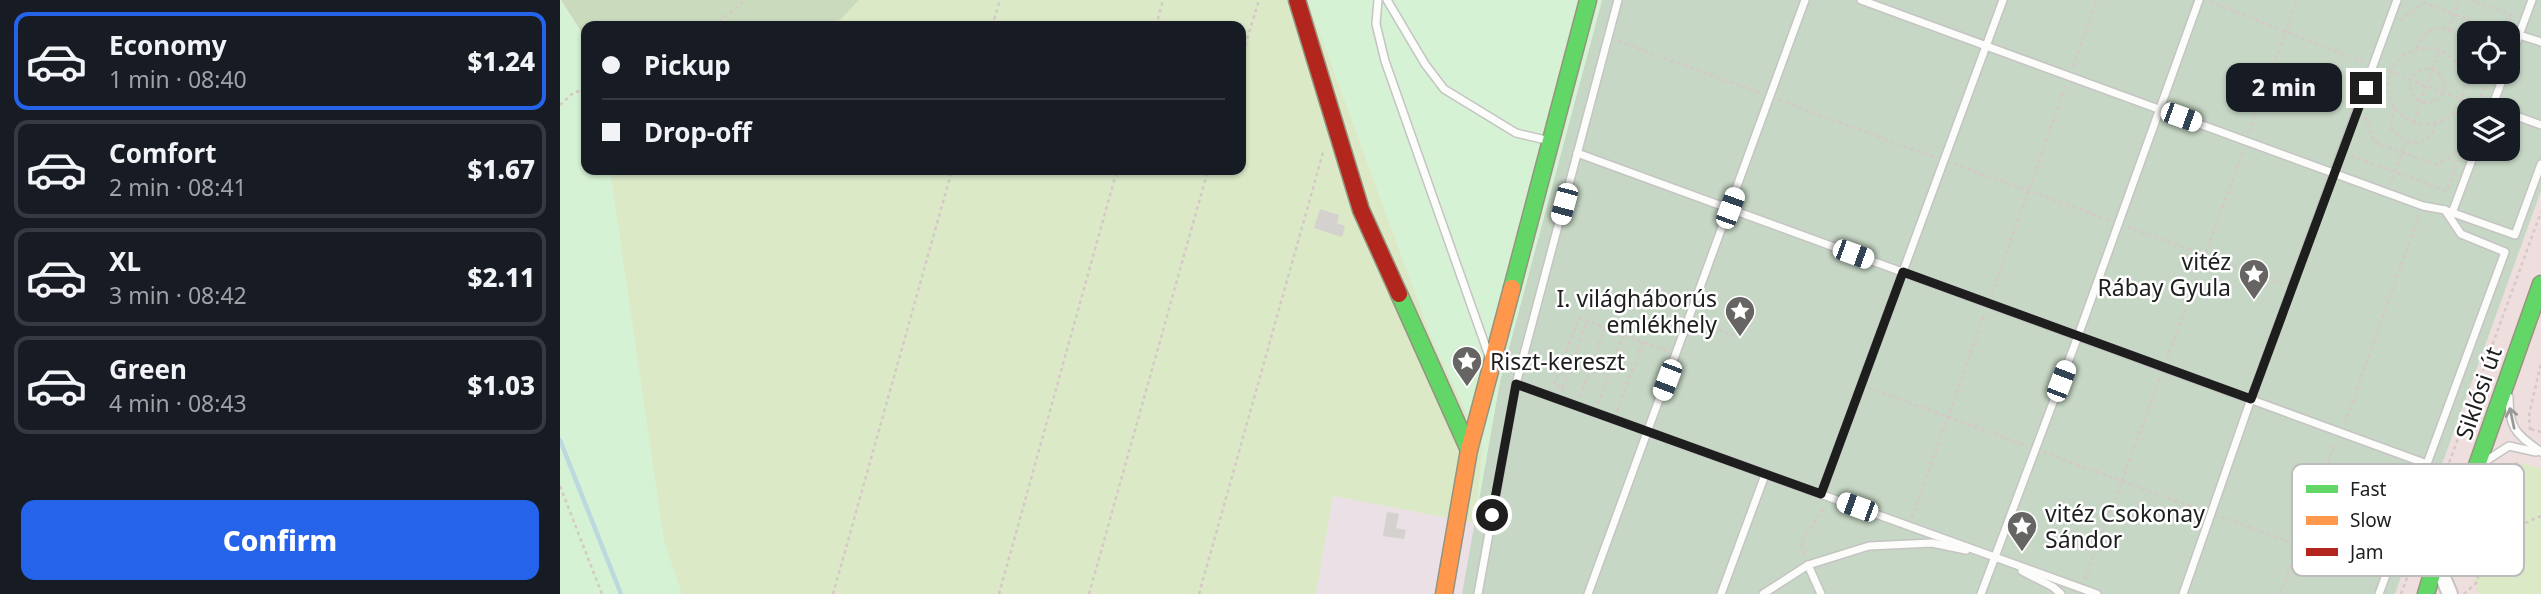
<!DOCTYPE html>
<html lang="en">
<head>
<meta charset="utf-8">
<style>
	:root { --surface:#171b24; --page:#242831; --text:#f1f3f6; --muted:#9ea1a6; --line:#363941; --accent:#2563eb }
	body { margin:0; font-family:"Noto Sans",sans-serif; background:var(--page); color:var(--text); height:100vh; display:flex; flex-direction:column; font-size:26px; white-space:nowrap }
	* { box-sizing:border-box; margin:0 }
	p { font-size:23px; color:var(--muted) }
	.icon { flex:none; width:38px; height:38px; fill:none; stroke:currentColor; stroke-width:2; stroke-linecap:round; stroke-linejoin:round }
	.map { position:relative; flex:1; overflow:hidden }
	.panel { display:flex; flex-direction:column; background:var(--surface); width:560px }
	.panel>* { flex:none }
	.banner { position:absolute; left:21px; top:21px; width:665px; height:154px; border-radius:14px; box-shadow:0 2px 5px #0004; display:grid; align-content:center; height:154px; padding:0 21px; background:var(--surface) }
	.tools { position:absolute; left:1897px; top:21px; display:grid; gap:14px }
	.tools a { display:grid; place-items:center; width:63px; height:63px; border-radius:14px; background:var(--surface); box-shadow:0 2px 5px #0004; font-size:35px }
	.end { position:absolute; width:32px; height:32px; margin:-16px; border:9px solid #1e1e1e; background:#fff; box-shadow:0 0 0 4px #fff }
	.from { border-radius:50% }
	.bubble { position:absolute; height:49px; border-radius:14px; background:var(--surface); box-shadow:0 2px 5px #0004; font-size:23px; font-weight:800; line-height:49px; text-align:center }
	.car { position:absolute; width:21px; height:42px; margin:-21px -10px; border-radius:9px; box-shadow:0 0 5px 2px #0007; background:linear-gradient(#fff 24%,#345 0 40%,#fff 0 76%,#345 0 86%,#fff 0) }
	.banner b { display:flex; align-items:center; gap:24px; height:66px; font-size:26px }
	.banner b+b { border-top:2px solid var(--line) }
	.banner i { width:18px; height:18px; background:var(--text) }
	ul { padding:12px 0 0; list-style:none }
	li { display:flex; align-items:center; gap:21px; height:98px; margin:0 14px 10px; padding:0 7px; border:4px solid var(--line); border-radius:14px }
	li div { flex:1 }
	li b { display:block; font-size:26px }
	li em { font-style:normal; font-weight:800 }
	li.on { border-color:var(--accent) }
	li>.icon { width:63px; height:63px; stroke-width:1.5 }
	.button { display:flex; gap:14px; margin-top:auto; padding:14px 21px }
	.button a { flex:1; height:80px; border-radius:14px; background:var(--accent); color:#fff; font-size:28px; font-weight:800; line-height:80px; text-align:center }
	main { display:flex; flex:1; min-height:0 }
	.map>svg:first-child { display:block }
	.commercial { fill:#eededd }
	.industrial { fill:#eae0e6 }
	.grass { fill:#dbe9c7 }
	.forest { fill:#c9dabd }
	.cemetery { fill:#c6d7c5; fill-rule:evenodd }
	.park { fill:#d6f2d4 }
	.lines { fill:none; stroke-linecap:round; stroke-linejoin:round }
	.stream { stroke:#bbd9df; stroke-width:4.5 }
	.building { fill:#d4d1ce }
	.lane-casing { stroke:#c5c4c3; stroke-width:10 }
	.street-casing { stroke:#c5c4c3; stroke-width:18 }
	.fast-casing { stroke:#95957f; stroke-width:19 }
	.slow-casing { stroke:#95957f; stroke-width:19 }
	.jam-casing { stroke:#95957f; stroke-width:19 }
	.path { stroke:#d6c8c6; stroke-width:2.5; stroke-dasharray:3.5 3.5; stroke-linecap:butt }
	.lane { stroke:#fcfcfb; stroke-width:7 }
	.street { stroke:#fcfcfb; stroke-width:14 }
	.fast { stroke:#63d668; stroke-width:16 }
	.slow { stroke:#ff974d; stroke-width:16 }
	.jam { stroke:#b3261e; stroke-width:16 }
	.oneway { stroke:#989898 }
	.route { stroke:#1e1e1e; stroke-width:9 }
	.labels { text-anchor:middle; dominant-baseline:central; stroke-width:5; stroke-linejoin:round; paint-order:stroke }
	.poi-label { font-size:23px; fill:#1e1e1e; stroke:#fff; text-anchor:end }
	.street-label { font-size:23px; fill:#1e1e1e; stroke:#fff }
	.key { fill:#fff; stroke:#bcbcbc; stroke-width:2 }
	.key-label { font-size:19px; fill:#1e1e1e }
</style>
</head>
<body>
<main>
<section class="panel">
<ul>
<li class="on"><svg class="icon" aria-label="car" viewBox="0 0 24 24"><path d="M5 17H2v-5l4-1 3-4h7l3 4 3 1v5h-3M9 17h6M6 11h13"/><circle cx="7" cy="17" r="2"/><circle cx="17" cy="17" r="2"/></svg><div><b>Economy</b><p>1 min · 08:40</p></div><em>$1.24</em></li>
<li><svg class="icon" aria-label="car" viewBox="0 0 24 24"><path d="M5 17H2v-5l4-1 3-4h7l3 4 3 1v5h-3M9 17h6M6 11h13"/><circle cx="7" cy="17" r="2"/><circle cx="17" cy="17" r="2"/></svg><div><b>Comfort</b><p>2 min · 08:41</p></div><em>$1.67</em></li>
<li><svg class="icon" aria-label="car" viewBox="0 0 24 24"><path d="M5 17H2v-5l4-1 3-4h7l3 4 3 1v5h-3M9 17h6M6 11h13"/><circle cx="7" cy="17" r="2"/><circle cx="17" cy="17" r="2"/></svg><div><b>XL</b><p>3 min · 08:42</p></div><em>$2.11</em></li>
<li><svg class="icon" aria-label="car" viewBox="0 0 24 24"><path d="M5 17H2v-5l4-1 3-4h7l3 4 3 1v5h-3M9 17h6M6 11h13"/><circle cx="7" cy="17" r="2"/><circle cx="17" cy="17" r="2"/></svg><div><b>Green</b><p>4 min · 08:43</p></div><em>$1.03</em></li>
</ul>
<div class="button"><a>Confirm</a></div>
</section>
<div class="map">
<svg width="1981" height="594" viewBox="0 0 1981 594">
	<rect width="100%" height="100%" fill="#edeae7"/>
	<!-- commercial -->
	<path class="commercial" d="M 1981,191 L 1981,594 L 1835,594 Z"/>
	<!-- industrial -->
	<path class="industrial" d="M 773,496 L 915,523 L 902,594 L 756,594 Z"/>
	<!-- grass -->
	<g class="grass">
		<path d="M 0,0 L 26,39 L 26,170 L 681,170 L 681,26 L 244,26 L 280,20 L 299,0 L 748,0 L 872,339 L 923,448 L 915,523 L 773,496 L 756,594 L 0,594 Z"/>
		<path d="M 1965,463 L 1981,469 L 1981,594 L 1918,594 L 1914,569 L 1947,470 Z"/>
	</g>
	<!-- forest -->
	<path class="forest" d="M 1,0 L 299,0 L 280,20 L 244,26 L 26,26 L 26,39 Z"/>
	<!-- cemetery -->
	<path class="cemetery" d="M 1042,0 L 1981,0 L 1981,191 L 1835,594 L 902,594 L 940,381 ZM 1909,33 L 1948,33 L 1948,72 L 1909,72 ZM 1909,110 L 1948,110 L 1948,149 L 1909,149 Z"/>
	<!-- park -->
	<g class="park">
		<path d="M 0,0 L 26,39 L 26,170 L 50,170 L 104,541 L 122,594 L 0,594 Z"/>
		<path d="M 748,0 L 1042,0 L 940,381 L 915,523 L 923,448 L 872,339 Z"/>
	</g>
	<g class="lines">
		<!-- stream -->
		<path class="stream" d="M 0,440 L 61,594"/>
	</g>
	<!-- building -->
	<g class="building">
		<path d="M 760,209 L 779,215 L 777,223 L 785,226 L 782,237 L 754,228 Z"/>
		<path d="M 827,512 L 839,514 L 836,528 L 846,530 L 844,539 L 823,536 Z"/>
	</g>
	<g class="lines">
		<!-- lane casing -->
		<g class="lane-casing">
			<g id="lane">
				<path d="M 818,0 L 816,24 L 825,61 L 929,356"/>
				<path d="M 827,0 L 865,64 L 884,89 L 956,133 L 990,141"/>
				<path d="M 1301,0 L 1863,206 L 1885,210 L 1955,235 L 1981,164"/>
				<path d="M 1972,0 L 1959,35 L 1981,42"/>
				<path d="M 1948,65 L 1959,35"/>
				<path d="M 1931,110 L 1945,72"/>
				<path d="M 1948,113 L 1981,125"/>
				<path d="M 1017,153 L 1867,464"/>
				<path d="M 1892,213 L 1916,149"/>
				<path d="M 956,384 L 1537,594"/>
				<path d="M 1949,397 C 1949,430 1956,433 1981,452"/>
				<path d="M 1924,462 L 1949,446 L 1976,452"/>
				<path d="M 1261,494 L 1443,0"/>
				<path d="M 1248,565 L 1261,594"/>
				<path d="M 1462,571 L 1493,587 L 1501,594"/>
				<path d="M 918,594 L 956,384 L 1058,0"/>
				<path d="M 1028,594 L 1245,0"/>
				<path d="M 1161,594 L 1205,475"/>
				<path d="M 1203,594 L 1248,565 L 1309,546 L 1372,543 L 1406,550"/>
				<path d="M 1421,594 L 1518,336 L 1639,0"/>
				<path d="M 1623,594 L 1691,399 L 1837,0"/>
				<path d="M 1819,594 L 1945,252 L 1901,234 L 1885,210"/>
			</g>
		</g>
		<!-- street casing -->
		<g class="street-casing">
			<path id="street" d="M 1876,561 L 1890,594"/>
		</g>
		<!-- fast casing -->
		<g class="fast-casing">
			<g id="fast">
				<path d="M 952,288 L 1028,0"/>
				<path d="M 839,294 L 909,450"/>
				<path d="M 1866,594 L 1876,561 L 1903,505 L 1981,284"/>
			</g>
		</g>
		<!-- slow casing -->
		<g class="slow-casing">
			<path id="slow" d="M 884,594 L 909,450 L 952,288"/>
		</g>
		<!-- jam casing -->
		<g class="jam-casing">
			<path id="jam" d="M 737,0 L 801,210 L 839,294"/>
		</g>
		<!-- path -->
		<g class="path">
			<path d="M 1910,0 L 1955,16"/>
			<path d="M 1650,2 L 1804,62"/>
			<path d="M 1840,20 L 1864,3 L 1927,26 L 1929,33"/>
			<path d="M 153,26 L 186,0"/>
			<path d="M 432,26 L 440,0"/>
			<path d="M 596,26 L 603,0"/>
			<path d="M 1888,30 L 1899,0"/>
			<path d="M 1944,33 L 1951,15"/>
			<path d="M 1058,41 L 1200,93"/>
			<circle cx="1866" cy="86" r="38"/>
			<path d="M 1857,48 C 1868,11 1917,32 1898,65"/>
			<path d="M 681,59 L 699,0"/>
			<path d="M 1513,66 L 1537,0"/>
			<circle cx="1867" cy="86" r="17"/>
			<path d="M 1823,69 L 1918,106"/>
			<path d="M 1219,100 L 1374,157"/>
			<path d="M 0,105 L 14,92 L 26,90"/>
			<path d="M 1834,107 L 1831,128 C 1845,147 1869,149 1876,123"/>
			<path d="M 1916,110 L 1930,72"/>
			<path d="M 1805,117 L 1814,142 L 1877,165 L 1902,149"/>
			<path d="M 1853,122 L 1880,51"/>
			<path d="M 1690,132 L 1737,0"/>
			<path d="M 1791,156 L 1887,191 L 1909,130"/>
			<path d="M 1394,164 L 1549,220"/>
			<path d="M 1830,185 L 1845,142"/>
			<path d="M 1568,227 L 1723,284"/>
			<path d="M 1432,294 L 1506,85"/>
			<path d="M 1139,322 L 1180,338"/>
			<path d="M 1607,359 L 1683,151"/>
			<path d="M 1003,387 L 1027,321"/>
			<path d="M 1309,388 L 1467,446"/>
			<path d="M 1002,392 L 1003,388 L 994,384 L 1019,318 L 1107,351"/>
			<path d="M 1020,397 L 1045,328"/>
			<path d="M 1038,404 L 1063,335"/>
			<path d="M 1057,411 L 1083,342"/>
			<path d="M 1785,423 L 1859,215"/>
			<path d="M 1971,429 L 1981,432"/>
			<path d="M 1970,430 L 1969,415 L 1981,363"/>
			<path d="M 1483,452 L 1641,510"/>
			<path d="M 0,486 L 42,594"/>
			<path d="M 1661,517 L 1816,573"/>
			<path d="M 1352,518 L 1425,313"/>
			<path d="M 1933,537 L 1981,516"/>
			<path d="M 1244,554 L 1241,542 L 1265,506"/>
			<path d="M 1525,579 L 1600,378"/>
			<path d="M 273,594 L 392,170"/>
			<path d="M 439,594 L 557,170"/>
			<path d="M 529,594 L 648,170"/>
			<path d="M 639,594 L 764,149"/>
			<path d="M 1720,594 L 1775,443"/>
			<path d="M 1841,594 L 1981,212"/>
			<path d="M 1904,594 L 1916,583 L 1958,459"/>
		</g>
		<!-- lane -->
		<use href="#lane" class="lane"/>
		<!-- street -->
		<use href="#street" class="street"/>
		<!-- fast -->
		<use href="#fast" class="fast"/>
		<!-- slow -->
		<use href="#slow" class="slow"/>
		<!-- jam -->
		<use href="#jam" class="jam"/>
	</g>
	<!-- one-way arrows -->
	<defs><path id="oneway-shaft" d="M-6 0H5M1.5-3L5.5 0L1.5 3" fill="none" stroke-width="1.6" stroke-linecap="round" stroke-linejoin="round" transform="scale(1.75)"/></defs>
	<use class="oneway" href="#oneway-shaft" transform="translate(1952 418) rotate(-102)"/>
	<g class="lines">
		<!-- route -->
		<path class="route" d="M 932,515 L 956,384 L 1261,494 L 1343,272 L 1691,399 L 1806,88"/>
	</g>
	<!-- icons -->
	<defs>
		<g id="sight-pin" transform="scale(1.575)"><path d="M0 17L-7.5 6A9.5 9.5 0 1 1 7.5 6Z" fill="#666564" stroke="#fff"/><path d="M0-6L1.8-2.2L6-1.7L2.9 1.2L3.7 5.4L0 3.3L-3.7 5.4L-2.9 1.2L-6-1.7L-1.8-2.2Z" fill="#fff"/></g>
	</defs>
	<g fill-rule="evenodd">
		<use href="#sight-pin" x="1694" y="274"/>
		<use href="#sight-pin" x="1180" y="311"/>
		<use href="#sight-pin" x="907" y="361"/>
		<use href="#sight-pin" x="1462" y="526"/>
	</g>
	<g class="labels">
		<!-- poi labels -->
		<g class="poi-label">
			<text x="1671" y="261">vitéz<tspan x="1671" dy="26">Rábay Gyula</tspan></text>
			<text x="1157" y="298">I. világháborús<tspan x="1157" dy="26">emlékhely</tspan></text>
			<text x="930" y="361" text-anchor="start">Riszt-kereszt</text>
			<text x="1485" y="513" text-anchor="start">vitéz Csokonay<tspan x="1485" dy="26">Sándor</tspan></text>
		</g>
		<!-- street labels -->
		<g class="street-label">
			<text transform="translate(1918 393) rotate(-71)">Siklósi út</text>
		</g>
	</g>
	<!-- legend -->
	<rect x="1732" y="464" width="232" height="112" rx="10" class="key"/>
	<rect x="1746" y="485" width="32" height="8" fill="#63d668"/>
	<rect x="1746" y="516" width="32" height="9" fill="#ff974d"/>
	<rect x="1746" y="548" width="32" height="8" fill="#b3261e"/>
	<g class="key-label">
		<text x="1790" y="496">Fast</text>
		<text x="1790" y="527">Slow</text>
		<text x="1790" y="559">Jam</text>
	</g>
</svg>
<div class="tools">
<a><svg class="icon" aria-label="locate" viewBox="0 0 24 24"><circle cx="12" cy="12" r="6"/><path d="M12 2v4M12 18v4M2 12h4M18 12h4"/></svg></a>
<a><svg class="icon" aria-label="layers" viewBox="0 0 24 24"><path d="M12 4l9 5-9 5-9-5zM3 14l9 5 9-5"/></svg></a>
</div>
<i class="end from" style="left:932px;top:515px"></i>
<i class="end" style="left:1806px;top:88px"></i>
<div class="bubble" style="left:1666px;top:63px;width:116px">2 min</div>
<i class="car" style="left:1621px;top:117px;rotate:110deg"></i>
<i class="car" style="left:1004px;top:204px;rotate:195deg"></i>
<i class="car" style="left:1170px;top:208px;rotate:20deg"></i>
<i class="car" style="left:1293px;top:254px;rotate:110deg"></i>
<i class="car" style="left:1107px;top:380px;rotate:201deg"></i>
<i class="car" style="left:1501px;top:381px;rotate:21deg"></i>
<i class="car" style="left:1297px;top:507px;rotate:290deg"></i>
<div class="banner">
<b><i class="from"></i>Pickup</b>
<b><i></i>Drop-off</b>
</div>
</div>
</main>
</body>
</html>
